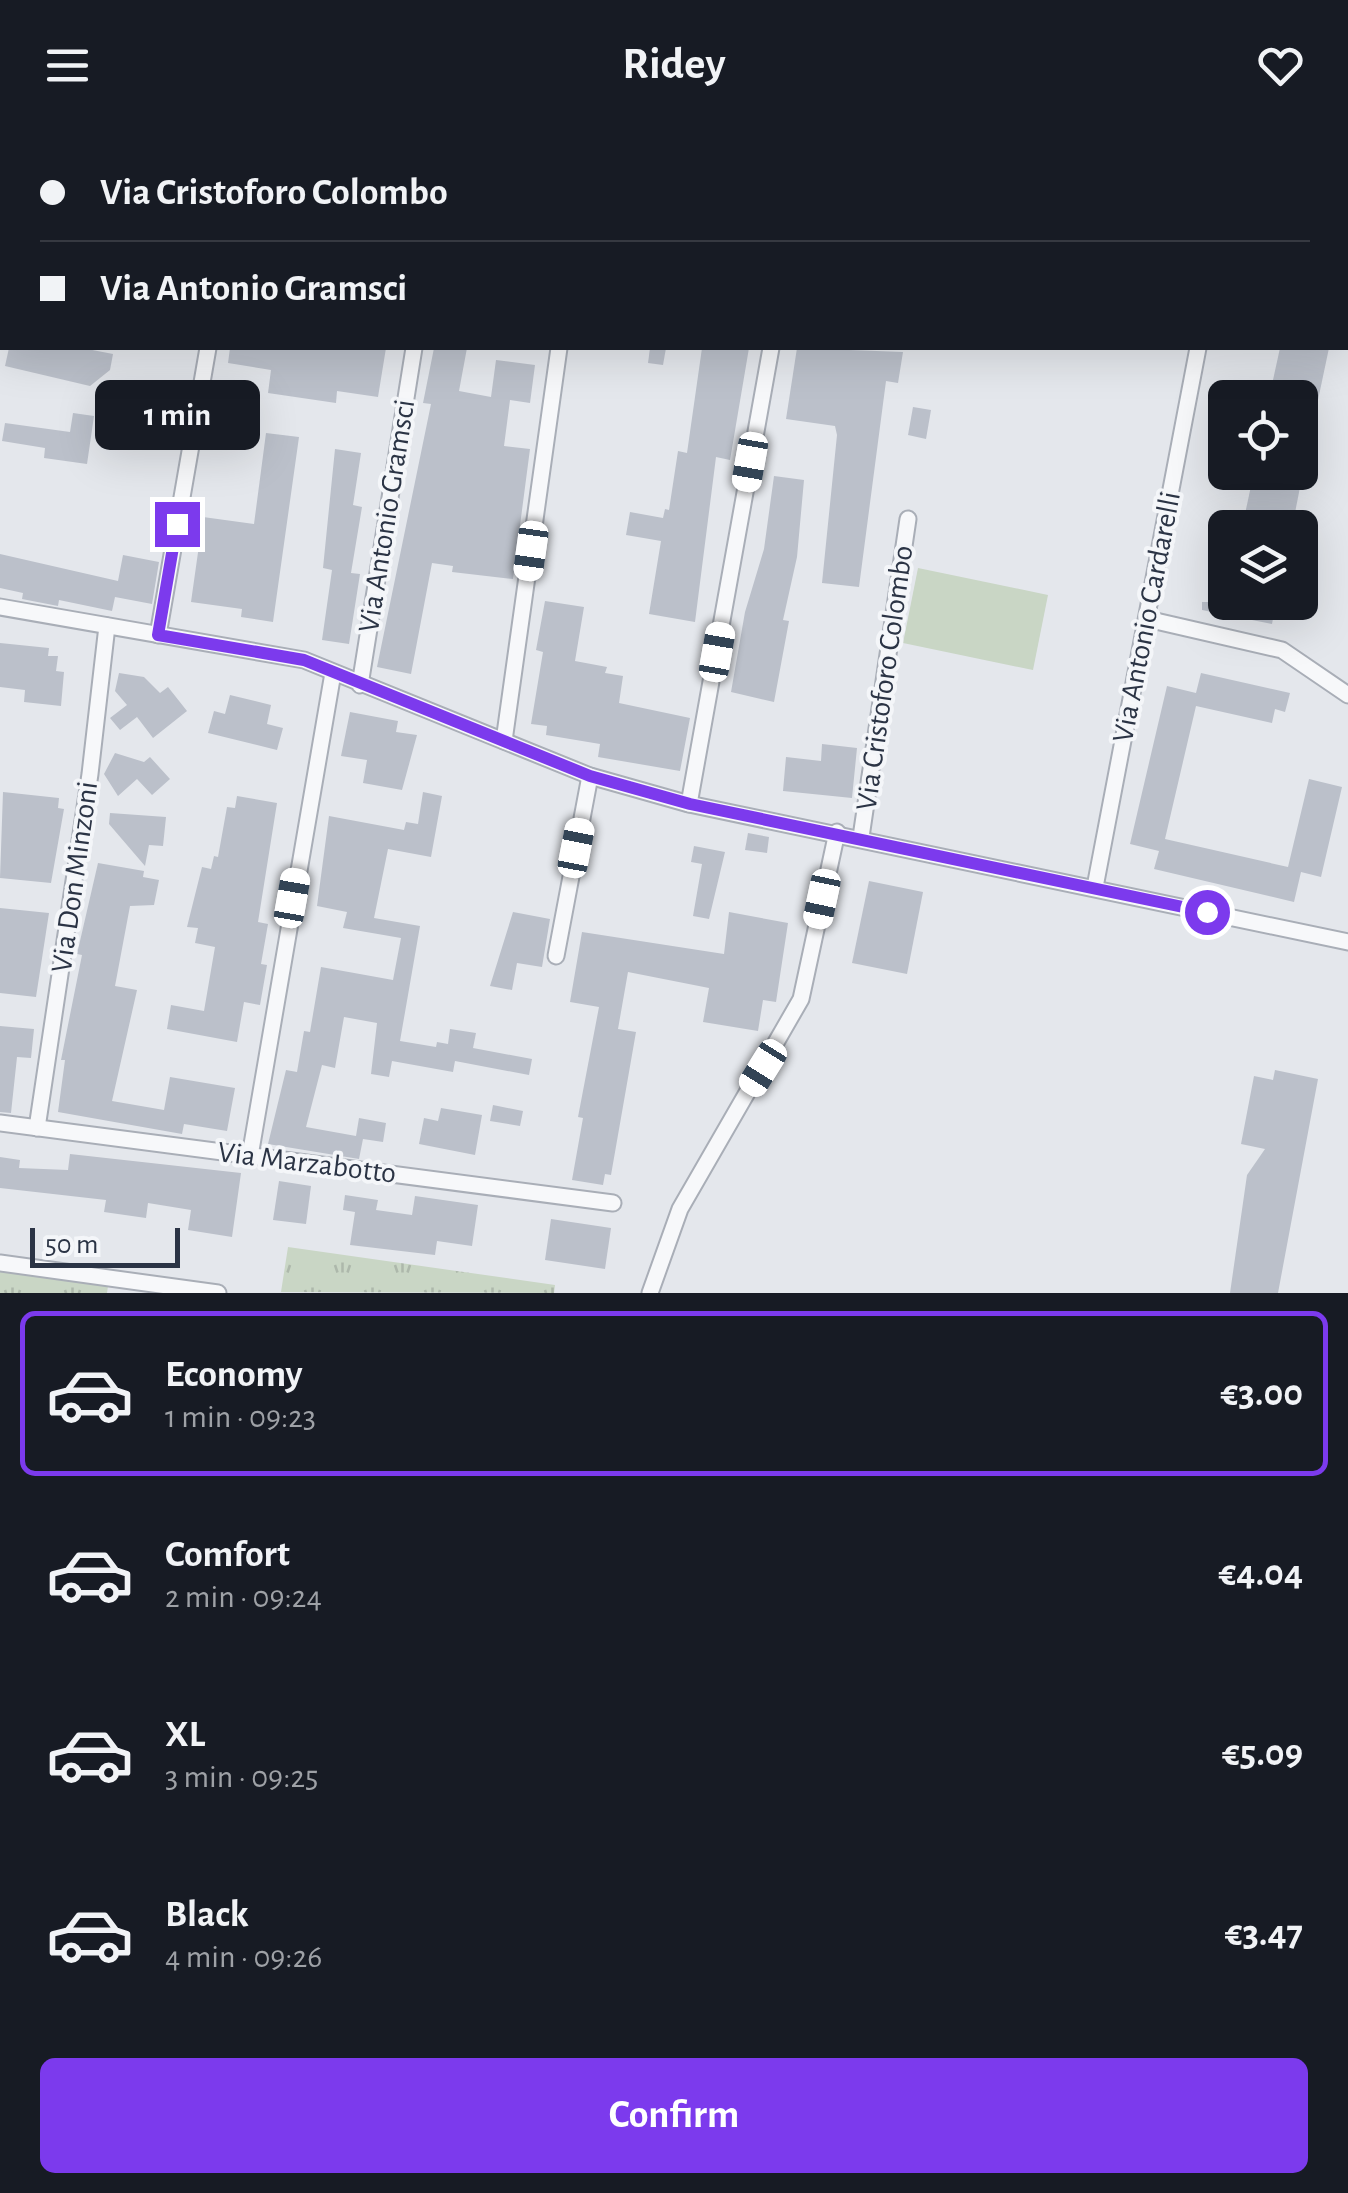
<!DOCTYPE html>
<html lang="en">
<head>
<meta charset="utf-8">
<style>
	:root { --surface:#171b24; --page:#242831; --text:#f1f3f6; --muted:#9ea1a6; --line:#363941; --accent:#7c3aed }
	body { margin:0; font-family:"Alegreya Sans",sans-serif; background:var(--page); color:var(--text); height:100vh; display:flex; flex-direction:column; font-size:38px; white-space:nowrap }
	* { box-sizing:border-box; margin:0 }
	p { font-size:32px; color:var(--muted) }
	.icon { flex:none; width:55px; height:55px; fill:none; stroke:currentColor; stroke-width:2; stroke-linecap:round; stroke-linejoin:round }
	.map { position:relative; height:1163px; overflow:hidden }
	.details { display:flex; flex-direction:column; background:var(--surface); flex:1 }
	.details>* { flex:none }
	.guide { position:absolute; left:0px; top:0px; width:1350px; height:220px; box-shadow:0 10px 40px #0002; display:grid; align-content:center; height:220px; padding:0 40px; background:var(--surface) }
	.controls { position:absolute; left:1208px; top:250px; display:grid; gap:20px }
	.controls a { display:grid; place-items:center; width:110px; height:110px; border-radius:15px; background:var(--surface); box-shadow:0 10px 40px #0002; font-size:50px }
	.scale { position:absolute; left:30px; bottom:25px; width:150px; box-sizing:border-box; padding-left:10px; border:5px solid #2b3445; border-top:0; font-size:28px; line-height:35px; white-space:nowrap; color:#2b3445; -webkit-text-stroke:8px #f4f6f9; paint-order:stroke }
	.end { position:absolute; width:45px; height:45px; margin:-22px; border:12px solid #7c3aed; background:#fff; box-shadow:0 0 0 5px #fff }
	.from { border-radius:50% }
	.bubble { position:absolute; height:70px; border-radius:15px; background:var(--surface); box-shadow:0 10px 40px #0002; font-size:32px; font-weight:600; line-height:70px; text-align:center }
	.car { position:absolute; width:30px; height:60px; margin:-30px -15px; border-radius:12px; box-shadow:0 0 8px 2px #0007; background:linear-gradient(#fff 24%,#345 0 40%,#fff 0 76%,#345 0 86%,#fff 0) }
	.guide b { display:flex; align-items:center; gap:35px; height:95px; font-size:38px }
	.guide b+b { border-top:2px solid var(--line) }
	.guide i { width:25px; height:25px; background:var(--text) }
	ul { padding:18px 0 0; list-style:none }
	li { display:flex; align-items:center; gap:30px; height:165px; margin:0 20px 15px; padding:0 20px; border:5px solid transparent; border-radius:15px }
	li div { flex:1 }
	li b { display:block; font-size:38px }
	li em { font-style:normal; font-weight:600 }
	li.current { border-color:var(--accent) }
	li>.icon { width:90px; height:90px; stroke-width:1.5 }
	.button { display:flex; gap:20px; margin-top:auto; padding:20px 40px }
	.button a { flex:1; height:115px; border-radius:15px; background:var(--accent); color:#fff; font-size:40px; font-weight:600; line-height:115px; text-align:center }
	header { display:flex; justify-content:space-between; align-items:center; height:130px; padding:0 40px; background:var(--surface); font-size:45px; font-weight:600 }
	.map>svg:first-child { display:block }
	.grass { fill:url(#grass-tufts) }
	.park { fill:#c9d6c5 }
	.building { fill:#bbc0ca }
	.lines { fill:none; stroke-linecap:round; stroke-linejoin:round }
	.minor-casing { stroke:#a9aeb7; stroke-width:19 }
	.minor { stroke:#f7f8fa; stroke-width:15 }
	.route { stroke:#7c3aed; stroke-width:12 }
	.labels { text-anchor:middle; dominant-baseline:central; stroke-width:8; stroke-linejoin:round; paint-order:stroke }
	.street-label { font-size:30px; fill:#2b3445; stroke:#f4f6f9 }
</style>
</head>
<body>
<header><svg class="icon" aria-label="menu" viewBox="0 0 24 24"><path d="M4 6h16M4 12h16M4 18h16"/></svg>Ridey<svg class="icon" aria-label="heart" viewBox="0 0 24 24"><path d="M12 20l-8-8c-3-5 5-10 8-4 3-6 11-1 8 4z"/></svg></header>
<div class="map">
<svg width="1348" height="1163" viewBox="0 0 1348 1163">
	<defs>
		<pattern id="grass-tufts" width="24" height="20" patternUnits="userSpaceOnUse" patternTransform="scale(2.5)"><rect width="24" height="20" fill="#c9d6c5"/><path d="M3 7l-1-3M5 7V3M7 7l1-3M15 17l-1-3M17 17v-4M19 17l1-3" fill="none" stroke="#adb8ab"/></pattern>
	</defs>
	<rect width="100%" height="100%" fill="#e4e7ec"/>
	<!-- grass -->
	<g class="grass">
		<path d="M 288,1117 L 555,1155 L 554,1163 L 281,1162 Z"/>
		<path d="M 0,1140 L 108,1156 L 107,1163 L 0,1163 Z"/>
	</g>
	<!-- park -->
	<path class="park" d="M 918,438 L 1048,465 L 1033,540 L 903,513 Z"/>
	<!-- building -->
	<g class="building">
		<path d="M 9,218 L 82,218 L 113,224 L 110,240 L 90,256 L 5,236 Z"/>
		<path d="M 230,218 L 386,218 L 378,267 L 337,261 L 336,273 L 268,263 L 271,240 L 228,233 Z"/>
		<path d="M 434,218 L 467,218 L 459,261 L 491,267 L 496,230 L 535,235 L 530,273 L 510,270 L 504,316 L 530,319 L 513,449 L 452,442 L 453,436 L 432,433 L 411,544 L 377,537 L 431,274 L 423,273 Z"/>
		<path d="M 650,218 L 666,218 L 663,235 L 648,233 Z"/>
		<path d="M 702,218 L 749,218 L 730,330 L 716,327 L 695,492 L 649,484 L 661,411 L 626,405 L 630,382 L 663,388 L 665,379 L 669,380 L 678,321 L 687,323 Z"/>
		<path d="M 797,218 L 903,222 L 898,253 L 886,251 L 859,457 L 822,453 L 837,305 L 835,296 L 786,289 Z"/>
		<path d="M 1280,218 L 1329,218 L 1307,322 L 1300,321 L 1300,268 L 1269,268 Z"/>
		<path d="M 913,277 L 931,280 L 926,309 L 908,305 Z"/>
		<path d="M 73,283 L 94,286 L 87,334 L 44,328 L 45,318 L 2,311 L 5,293 L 70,302 Z"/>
		<path d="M 266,303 L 299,307 L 273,492 L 241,487 L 242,479 L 191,472 L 203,387 L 254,394 Z"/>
		<path d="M 335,319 L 361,323 L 353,375 L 362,377 L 351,443 L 360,444 L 349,514 L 322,510 L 332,440 L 323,438 Z"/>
		<path d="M 1254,342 L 1303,342 L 1292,398 L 1242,398 Z"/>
		<path d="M 774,346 L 804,350 L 797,427 L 783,490 L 789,491 L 774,572 L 731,562 L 745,482 L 764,419 Z"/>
		<path d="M 0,424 L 118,451 L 123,425 L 159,432 L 152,474 L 115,467 L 112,481 L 59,470 L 58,476 L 22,469 L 23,463 L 0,458 Z"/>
		<path d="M 545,471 L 584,477 L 575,531 L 607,537 L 605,543 L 623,546 L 619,573 L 690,588 L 680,641 L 598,627 L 600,614 L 546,605 L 547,596 L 531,594 L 543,522 L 536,520 Z"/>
		<path d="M 1202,472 L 1276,472 L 1272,494 L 1202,480 Z"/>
		<path d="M 0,513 L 49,518 L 48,526 L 58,526 L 56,541 L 64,542 L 61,576 L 24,572 L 25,560 L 0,557 Z"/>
		<path d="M 119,543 L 144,547 L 160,563 L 168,557 L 187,581 L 153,608 L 137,587 L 120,600 L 110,588 L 127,575 L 115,561 Z"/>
		<path d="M 1201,543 L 1290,563 L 1285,582 L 1275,579 L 1272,593 L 1196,576 L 1165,709 L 1288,737 L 1309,649 L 1342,657 L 1321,747 L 1301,742 L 1294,772 L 1154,739 L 1159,721 L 1130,714 L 1167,556 L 1196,563 Z"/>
		<path d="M 230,565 L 271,575 L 267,594 L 283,598 L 277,620 L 208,603 L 214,581 L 225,584 Z"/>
		<path d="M 350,582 L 398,591 L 396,602 L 417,605 L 402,660 L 363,653 L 367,630 L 341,626 Z"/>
		<path d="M 822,614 L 857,618 L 852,668 L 783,661 L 786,627 L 821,631 Z"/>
		<path d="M 115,623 L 144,632 L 150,627 L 170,649 L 152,665 L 137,649 L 118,666 L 104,644 Z"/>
		<path d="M 3,662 L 59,668 L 58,678 L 64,679 L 51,753 L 0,748 Z"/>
		<path d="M 423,662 L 442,666 L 431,727 L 388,719 L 374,788 L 420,796 L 400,911 L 436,917 L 437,912 L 448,914 L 450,899 L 476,903 L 473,918 L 532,929 L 529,945 L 455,931 L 453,942 L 392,931 L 389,947 L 371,944 L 377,893 L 344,887 L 335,938 L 322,935 L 306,997 L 356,1006 L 359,988 L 386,993 L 383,1012 L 363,1009 L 359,1029 L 268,1014 L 286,940 L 297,942 L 304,901 L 310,902 L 321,837 L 393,850 L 401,808 L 343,798 L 347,782 L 317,776 L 329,686 L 404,700 L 406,692 L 418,694 Z"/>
		<path d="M 237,666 L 277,673 L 258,792 L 268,794 L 261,834 L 267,835 L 260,875 L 244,872 L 237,912 L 167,899 L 171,875 L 204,881 L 215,817 L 195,813 L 198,798 L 187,797 L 202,737 L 211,739 L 214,726 L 218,727 L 227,677 L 235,678 Z"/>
		<path d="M 110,683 L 166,687 L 163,716 L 149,715 L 145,736 L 109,694 Z"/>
		<path d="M 748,703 L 769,707 L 767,723 L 745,720 Z"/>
		<path d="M 694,716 L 725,722 L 709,789 L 693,786 L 702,734 L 691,732 Z"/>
		<path d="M 98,733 L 144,741 L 143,747 L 159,750 L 154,775 L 130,776 L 115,856 L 137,860 L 112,971 L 164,980 L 170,947 L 235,958 L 227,1001 L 184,994 L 182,1004 L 58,982 L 65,930 L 61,930 L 82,825 L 77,824 Z"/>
		<path d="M 869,751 L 923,762 L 907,844 L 852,833 Z"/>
		<path d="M 0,778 L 49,783 L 36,867 L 0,863 Z"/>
		<path d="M 513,782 L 550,789 L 542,837 L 517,833 L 512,860 L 490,856 Z"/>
		<path d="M 729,782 L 788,793 L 776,872 L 763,870 L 758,901 L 703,892 L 709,858 L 628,842 L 618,899 L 636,902 L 611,1045 L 605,1044 L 603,1055 L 572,1050 L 583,988 L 578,987 L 599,877 L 570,872 L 582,802 L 724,824 Z"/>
		<path d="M 0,896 L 34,899 L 31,928 L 17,927 L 11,983 L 0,982 Z"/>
		<path d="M 1275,940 L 1318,949 L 1278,1163 L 1230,1163 L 1247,1045 L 1265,1019 L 1241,1014 L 1254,946 L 1273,950 Z"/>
		<path d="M 493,975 L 523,981 L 520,996 L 490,991 Z"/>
		<path d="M 441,978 L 482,985 L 475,1025 L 419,1014 L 424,988 L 438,991 Z"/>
		<path d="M 70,1024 L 241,1043 L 232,1107 L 188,1100 L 191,1080 L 148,1073 L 146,1088 L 104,1082 L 106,1070 L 0,1058 L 0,1027 L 20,1030 L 19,1038 L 68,1040 Z"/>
		<path d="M 279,1051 L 311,1056 L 306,1094 L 273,1090 Z"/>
		<path d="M 345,1065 L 378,1070 L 376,1080 L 412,1085 L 415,1066 L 478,1075 L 472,1116 L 437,1111 L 435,1125 L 350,1115 L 355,1082 L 343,1080 Z"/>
		<path d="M 551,1089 L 611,1098 L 605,1139 L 545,1130 Z"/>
	</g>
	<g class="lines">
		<!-- minor casing -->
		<g class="minor-casing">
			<g id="minor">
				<path d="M 915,0 L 937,2"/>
				<path d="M 84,2 L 84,0"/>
				<path d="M 238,2 L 239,0"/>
				<path d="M 443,2 L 444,0"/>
				<path d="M 590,2 L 591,0"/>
				<path d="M 948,2 L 948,0"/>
				<path d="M 1058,2 L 1059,0"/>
				<path d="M 1247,2 L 1248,0"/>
				<path d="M 0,123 L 2,123"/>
				<path d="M 0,477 L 304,530 L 590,646 L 689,674 L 1348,812"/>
				<path d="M 1147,489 L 1282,520 L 1348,565"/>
				<path d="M 158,505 L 208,218"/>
				<path d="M 360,555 L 414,218"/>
				<path d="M 504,611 L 559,218"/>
				<path d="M 689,674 L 771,218"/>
				<path d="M 861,707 L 908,389"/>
				<path d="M 1095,757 L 1198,218"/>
				<path d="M 556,826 L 590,646"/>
				<path d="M 0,993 L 613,1073"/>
				<path d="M 37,998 L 90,644 L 107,496"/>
				<path d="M 250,1026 L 333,543"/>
				<path d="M 0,1133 L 218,1163"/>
				<path d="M 650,1163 L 680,1079 L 801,869 L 837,702"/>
			</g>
		</g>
		<!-- minor -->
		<use href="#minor" class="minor"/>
	</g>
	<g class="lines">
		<!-- route -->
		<path class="route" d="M 177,394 L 158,505 L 304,530 L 590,646 L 690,674 L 1207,782"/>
	</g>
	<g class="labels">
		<!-- street labels -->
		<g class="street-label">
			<text transform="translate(387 386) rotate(-81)">Via Antonio Gramsci</text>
			<text transform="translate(1147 487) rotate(-79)">Via Antonio Cardarelli</text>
			<text transform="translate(885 548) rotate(-82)">Via Cristoforo Colombo</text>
			<text transform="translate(75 747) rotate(-82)">Via Don Minzoni</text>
			<text transform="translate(307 1033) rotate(7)">Via Marzabotto</text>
		</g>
	</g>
</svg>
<div class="controls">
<a><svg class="icon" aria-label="locate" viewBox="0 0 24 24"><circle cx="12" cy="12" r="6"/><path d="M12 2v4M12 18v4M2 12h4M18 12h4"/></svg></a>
<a><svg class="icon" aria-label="layers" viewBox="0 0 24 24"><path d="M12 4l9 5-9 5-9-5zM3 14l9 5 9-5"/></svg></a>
</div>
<div class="scale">50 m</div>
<i class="end from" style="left:1207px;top:782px"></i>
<i class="end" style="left:177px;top:394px"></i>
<div class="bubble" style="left:95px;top:250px;width:165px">1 min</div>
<i class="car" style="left:750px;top:332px;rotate:190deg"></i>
<i class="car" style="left:531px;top:421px;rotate:188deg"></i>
<i class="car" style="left:717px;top:522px;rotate:10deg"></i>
<i class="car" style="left:576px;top:718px;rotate:11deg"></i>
<i class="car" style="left:292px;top:768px;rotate:10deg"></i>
<i class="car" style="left:822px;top:769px;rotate:192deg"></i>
<i class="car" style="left:763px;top:938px;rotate:212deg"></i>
<div class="guide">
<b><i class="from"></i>Via Cristoforo Colombo</b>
<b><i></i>Via Antonio Gramsci</b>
</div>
</div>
<section class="details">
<ul>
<li class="current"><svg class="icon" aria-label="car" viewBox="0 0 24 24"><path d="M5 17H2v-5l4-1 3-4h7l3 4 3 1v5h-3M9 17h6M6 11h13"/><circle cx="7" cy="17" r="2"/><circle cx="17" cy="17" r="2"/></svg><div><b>Economy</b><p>1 min · 09:23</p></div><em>€3.00</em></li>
<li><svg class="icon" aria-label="car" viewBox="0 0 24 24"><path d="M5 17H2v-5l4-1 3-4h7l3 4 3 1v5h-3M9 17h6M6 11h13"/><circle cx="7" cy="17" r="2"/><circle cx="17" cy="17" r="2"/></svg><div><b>Comfort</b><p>2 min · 09:24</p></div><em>€4.04</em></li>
<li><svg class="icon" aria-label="car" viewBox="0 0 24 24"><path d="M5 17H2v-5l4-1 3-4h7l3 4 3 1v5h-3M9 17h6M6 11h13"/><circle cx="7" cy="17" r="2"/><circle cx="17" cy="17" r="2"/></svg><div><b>XL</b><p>3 min · 09:25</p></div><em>€5.09</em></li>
<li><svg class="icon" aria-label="car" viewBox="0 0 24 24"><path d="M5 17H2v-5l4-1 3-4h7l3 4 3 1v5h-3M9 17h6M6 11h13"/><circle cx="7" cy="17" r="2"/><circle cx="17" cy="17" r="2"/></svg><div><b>Black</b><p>4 min · 09:26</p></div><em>€3.47</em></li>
</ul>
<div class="button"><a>Confirm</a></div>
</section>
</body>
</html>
